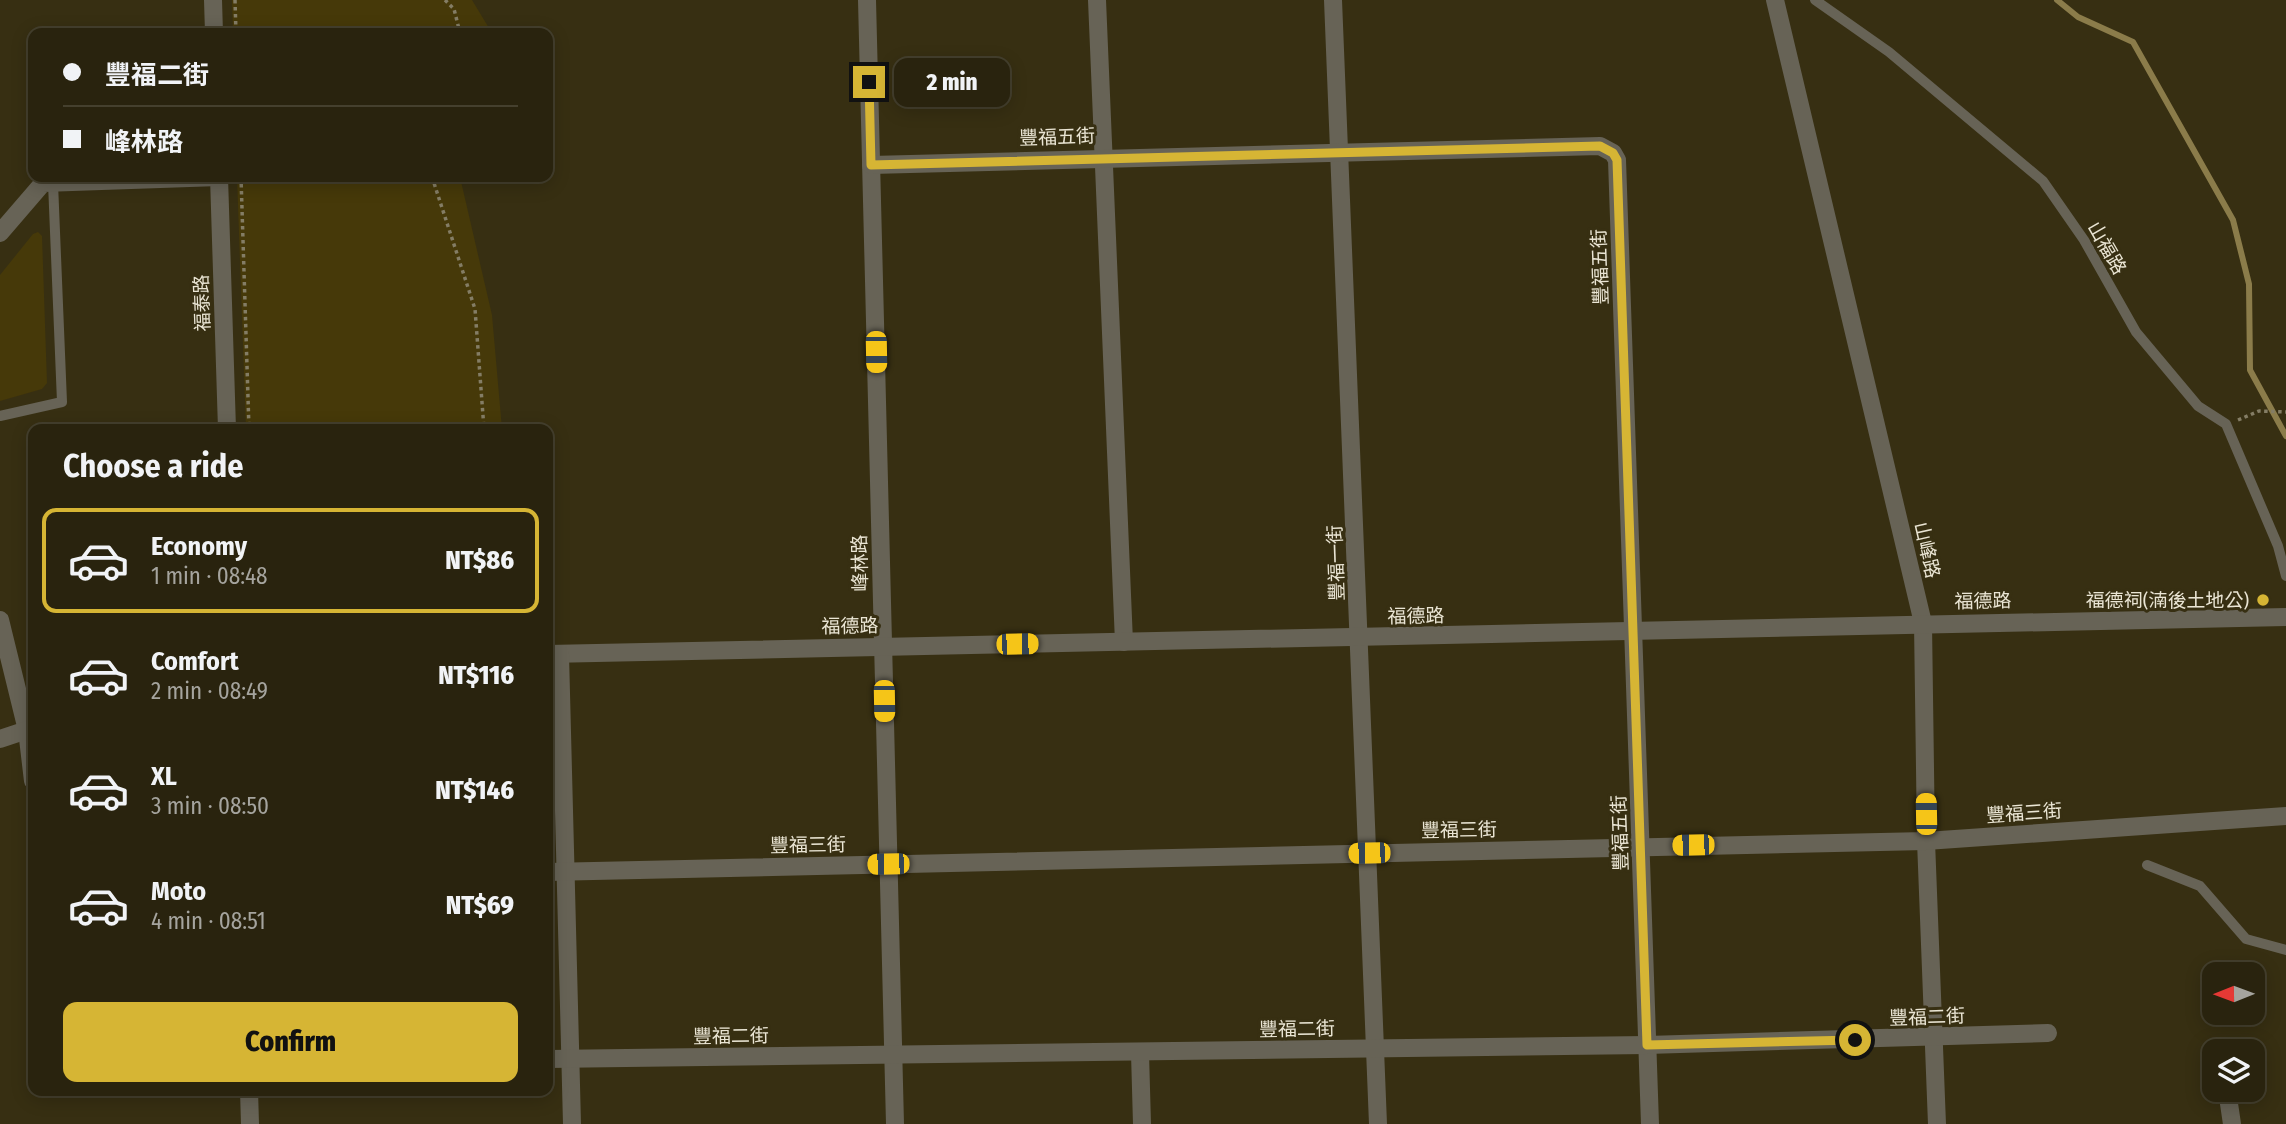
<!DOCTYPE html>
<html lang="en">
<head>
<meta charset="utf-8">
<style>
	:root { --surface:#29230e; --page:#352f1c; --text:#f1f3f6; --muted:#a5a49e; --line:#45402e; --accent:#d6b534 }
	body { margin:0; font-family:"Fira Sans Condensed","Noto Sans TC",sans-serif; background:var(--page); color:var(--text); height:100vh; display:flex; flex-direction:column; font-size:26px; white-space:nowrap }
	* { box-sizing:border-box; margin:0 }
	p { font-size:23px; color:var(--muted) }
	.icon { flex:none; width:38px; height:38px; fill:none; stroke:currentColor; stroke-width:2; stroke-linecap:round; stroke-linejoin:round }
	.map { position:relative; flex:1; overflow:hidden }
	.panel { position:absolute; left:28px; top:424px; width:525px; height:672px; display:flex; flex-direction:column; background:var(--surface); border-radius:14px; box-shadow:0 4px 18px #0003,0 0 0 2px var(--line) }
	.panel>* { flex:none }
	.top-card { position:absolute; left:28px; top:28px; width:525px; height:154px; border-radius:14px; box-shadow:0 4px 18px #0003,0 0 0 2px var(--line); display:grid; align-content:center; height:154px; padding:0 35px; background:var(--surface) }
	.needle { width:46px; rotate:269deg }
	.controls { position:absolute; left:2202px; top:962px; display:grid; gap:14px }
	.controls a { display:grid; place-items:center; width:63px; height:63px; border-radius:14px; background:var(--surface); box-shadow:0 4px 18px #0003,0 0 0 2px var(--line); font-size:35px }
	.end { position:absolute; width:32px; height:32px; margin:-16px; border:9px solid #d6b534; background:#111; box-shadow:0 0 0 4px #111 }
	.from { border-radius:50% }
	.bubble { position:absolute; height:49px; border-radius:14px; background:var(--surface); box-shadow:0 4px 18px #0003,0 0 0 2px var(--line); font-size:23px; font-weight:800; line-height:49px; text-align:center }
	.car { position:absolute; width:21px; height:42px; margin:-21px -10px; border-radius:9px; box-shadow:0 0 5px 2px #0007; background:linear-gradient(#f5c518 24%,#345 0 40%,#f5c518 0 76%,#345 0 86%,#f5c518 0) }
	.top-card b { display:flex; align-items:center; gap:24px; height:66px; font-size:26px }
	.top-card b+b { border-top:2px solid var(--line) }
	.top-card i { width:18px; height:18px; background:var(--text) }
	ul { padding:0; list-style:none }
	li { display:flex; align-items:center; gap:21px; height:105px; margin:0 14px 10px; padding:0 21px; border:4px solid transparent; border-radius:14px }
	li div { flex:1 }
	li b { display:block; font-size:26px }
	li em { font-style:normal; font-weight:800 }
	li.active { border-color:var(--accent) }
	li>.icon { width:63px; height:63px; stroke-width:1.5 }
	h2 { padding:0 35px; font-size:32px; line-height:84px }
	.cta { display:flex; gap:14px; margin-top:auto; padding:14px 35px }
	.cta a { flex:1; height:80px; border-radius:14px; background:var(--accent); color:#111; font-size:28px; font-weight:800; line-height:80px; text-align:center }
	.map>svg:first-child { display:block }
	.green { fill:#463909 }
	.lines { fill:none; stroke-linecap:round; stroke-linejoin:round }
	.stream { stroke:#8b7c4a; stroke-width:6 }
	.path { stroke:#847d65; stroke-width:3.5; stroke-dasharray:3.5 3.5; stroke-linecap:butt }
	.service { stroke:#676356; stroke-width:10 }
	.minor { stroke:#676356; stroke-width:18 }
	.route { stroke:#d6b534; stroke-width:9 }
	.poi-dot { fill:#d6b534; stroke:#372f12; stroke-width:2.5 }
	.labels { text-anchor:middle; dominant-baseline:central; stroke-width:6; stroke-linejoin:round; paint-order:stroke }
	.street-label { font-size:19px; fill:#eae5d4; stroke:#372f12 }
	.poi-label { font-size:19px; fill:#eae5d4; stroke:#372f12; text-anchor:end }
</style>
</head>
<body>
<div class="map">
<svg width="2286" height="1124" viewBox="0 0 2286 1124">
	<rect width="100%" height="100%" fill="#372f12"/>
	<!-- green -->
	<g class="green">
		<path d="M 232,0 L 472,0 L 492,33 L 233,33 Z"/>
		<path d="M 237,177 L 460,177 L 492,315 L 502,429 L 246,429 Z"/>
		<path d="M 38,232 L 42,236 L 47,383 L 42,389 L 0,401 L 0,275 L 33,234 Z"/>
	</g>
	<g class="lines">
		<!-- stream -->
		<path class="stream" d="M 2057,0 L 2078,17 L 2133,42 L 2233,220 L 2249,284 L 2250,370 L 2286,436"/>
		<!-- path -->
		<g class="path">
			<path d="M 235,0 L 236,33"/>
			<path d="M 445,0 L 454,9 L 460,33"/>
			<path d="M 241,177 L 249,429"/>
			<path d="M 432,177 L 475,309 L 484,429"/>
			<path d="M 2238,420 L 2259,411 L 2286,412"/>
		</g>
		<!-- service -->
		<g class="service">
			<path d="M 1815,0 L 1889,52 L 2043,181 L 2084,240 L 2136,332 L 2198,406 L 2226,424 L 2278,546 L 2286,576"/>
			<path d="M 0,416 L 62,402 L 53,183"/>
			<path d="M 2147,865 L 2200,886 L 2246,939 L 2286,950"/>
		</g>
		<!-- minor -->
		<g class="minor">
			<path d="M 213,0 L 214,33"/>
			<path d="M 867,0 L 895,1124"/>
			<path d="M 1097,0 L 1124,642"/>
			<path d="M 1333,0 L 1378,1124"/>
			<path d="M 1775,0 L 1923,623 L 1926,841 L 1937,1124"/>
			<path d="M 871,165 L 1600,146 L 1613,153 L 1617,160 L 1650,1124"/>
			<path d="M 219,177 L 227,429"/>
			<path d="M 0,233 L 43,183 L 219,177"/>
			<path d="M 0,620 L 27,730 L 33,781"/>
			<path d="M 548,654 L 2286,617"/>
			<path d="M 560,654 L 572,1124"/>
			<path d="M 0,739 L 33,728"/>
			<path d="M 548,872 L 1926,841 L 2286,816"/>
			<path d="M 2221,1051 L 2221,1052"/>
			<path d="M 1140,1053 L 1142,1124"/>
			<path d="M 548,1059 L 1647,1045 L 2048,1033"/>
			<path d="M 249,1090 L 250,1124"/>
			<path d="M 2227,1090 L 2232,1124"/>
		</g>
	</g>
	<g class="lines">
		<!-- route -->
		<path class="route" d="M 869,82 L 871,165 L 1600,146 L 1613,153 L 1617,160 L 1647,1045 L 1855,1040"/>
	</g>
	<!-- markers -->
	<circle class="poi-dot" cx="2263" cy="600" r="7"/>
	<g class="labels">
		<!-- street labels -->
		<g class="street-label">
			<text transform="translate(1057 137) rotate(-2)">豐福五街</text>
			<text transform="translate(2107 248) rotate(60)">山福路</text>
			<text transform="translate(1600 267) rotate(-92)">豐福五街</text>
			<text transform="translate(202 303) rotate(-92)">福泰路</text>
			<text transform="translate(1927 550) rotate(77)">山峰路</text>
			<text transform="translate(860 563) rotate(-91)">峰林路</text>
			<text transform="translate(1336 563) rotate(-92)">豐福一街</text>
			<text transform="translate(1983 601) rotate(-1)">福德路</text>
			<text transform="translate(1416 616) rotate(-1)">福德路</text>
			<text transform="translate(850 626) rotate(-1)">福德路</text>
			<text transform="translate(2024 813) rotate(-4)">豐福三街</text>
			<text transform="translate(1459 830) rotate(-1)">豐福三街</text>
			<text transform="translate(1620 833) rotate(-92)">豐福五街</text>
			<text transform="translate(808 845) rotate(-1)">豐福三街</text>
			<text transform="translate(1927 1017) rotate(-2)">豐福二街</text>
			<text transform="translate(1297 1029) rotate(-1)">豐福二街</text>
			<text transform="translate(731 1036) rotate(-1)">豐福二街</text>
		</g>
		<!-- poi labels -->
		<g class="poi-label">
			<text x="2249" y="600">福德祠(湳後土地公)</text>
		</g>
	</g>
</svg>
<div class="controls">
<a><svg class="needle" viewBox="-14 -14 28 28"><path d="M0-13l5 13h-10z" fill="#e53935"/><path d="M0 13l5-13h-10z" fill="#a5a49e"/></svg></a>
<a><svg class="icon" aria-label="layers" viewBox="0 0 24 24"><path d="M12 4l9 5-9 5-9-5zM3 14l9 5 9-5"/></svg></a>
</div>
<i class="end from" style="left:1855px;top:1040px"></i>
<i class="end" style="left:869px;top:82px"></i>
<div class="bubble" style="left:894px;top:58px;width:116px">2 min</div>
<i class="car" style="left:876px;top:352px;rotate:179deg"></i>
<i class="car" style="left:1017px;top:644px;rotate:89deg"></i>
<i class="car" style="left:884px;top:701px;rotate:179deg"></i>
<i class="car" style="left:1926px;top:814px;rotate:359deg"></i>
<i class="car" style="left:1693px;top:845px;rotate:269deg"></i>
<i class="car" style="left:1369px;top:853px;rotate:269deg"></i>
<i class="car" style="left:888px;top:864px;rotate:269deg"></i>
<div class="top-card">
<b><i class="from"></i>豐福二街</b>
<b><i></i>峰林路</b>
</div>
<section class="panel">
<h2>Choose a ride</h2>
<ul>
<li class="active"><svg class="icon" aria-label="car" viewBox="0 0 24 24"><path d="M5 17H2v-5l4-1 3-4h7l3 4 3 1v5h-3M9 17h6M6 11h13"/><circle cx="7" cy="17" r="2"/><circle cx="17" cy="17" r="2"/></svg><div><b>Economy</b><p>1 min · 08:48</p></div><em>NT$86</em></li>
<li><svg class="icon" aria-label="car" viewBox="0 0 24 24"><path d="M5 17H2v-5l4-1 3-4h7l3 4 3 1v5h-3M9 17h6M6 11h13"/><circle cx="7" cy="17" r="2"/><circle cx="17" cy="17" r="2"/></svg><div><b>Comfort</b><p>2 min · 08:49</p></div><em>NT$116</em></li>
<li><svg class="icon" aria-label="car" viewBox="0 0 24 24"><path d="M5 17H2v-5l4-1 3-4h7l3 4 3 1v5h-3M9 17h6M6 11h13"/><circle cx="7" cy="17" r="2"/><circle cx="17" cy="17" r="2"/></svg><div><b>XL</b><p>3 min · 08:50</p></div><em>NT$146</em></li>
<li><svg class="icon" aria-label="car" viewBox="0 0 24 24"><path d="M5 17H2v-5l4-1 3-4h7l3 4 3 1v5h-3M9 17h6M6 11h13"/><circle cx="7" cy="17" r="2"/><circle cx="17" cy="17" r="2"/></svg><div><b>Moto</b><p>4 min · 08:51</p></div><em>NT$69</em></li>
</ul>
<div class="cta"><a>Confirm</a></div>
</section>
</div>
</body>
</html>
